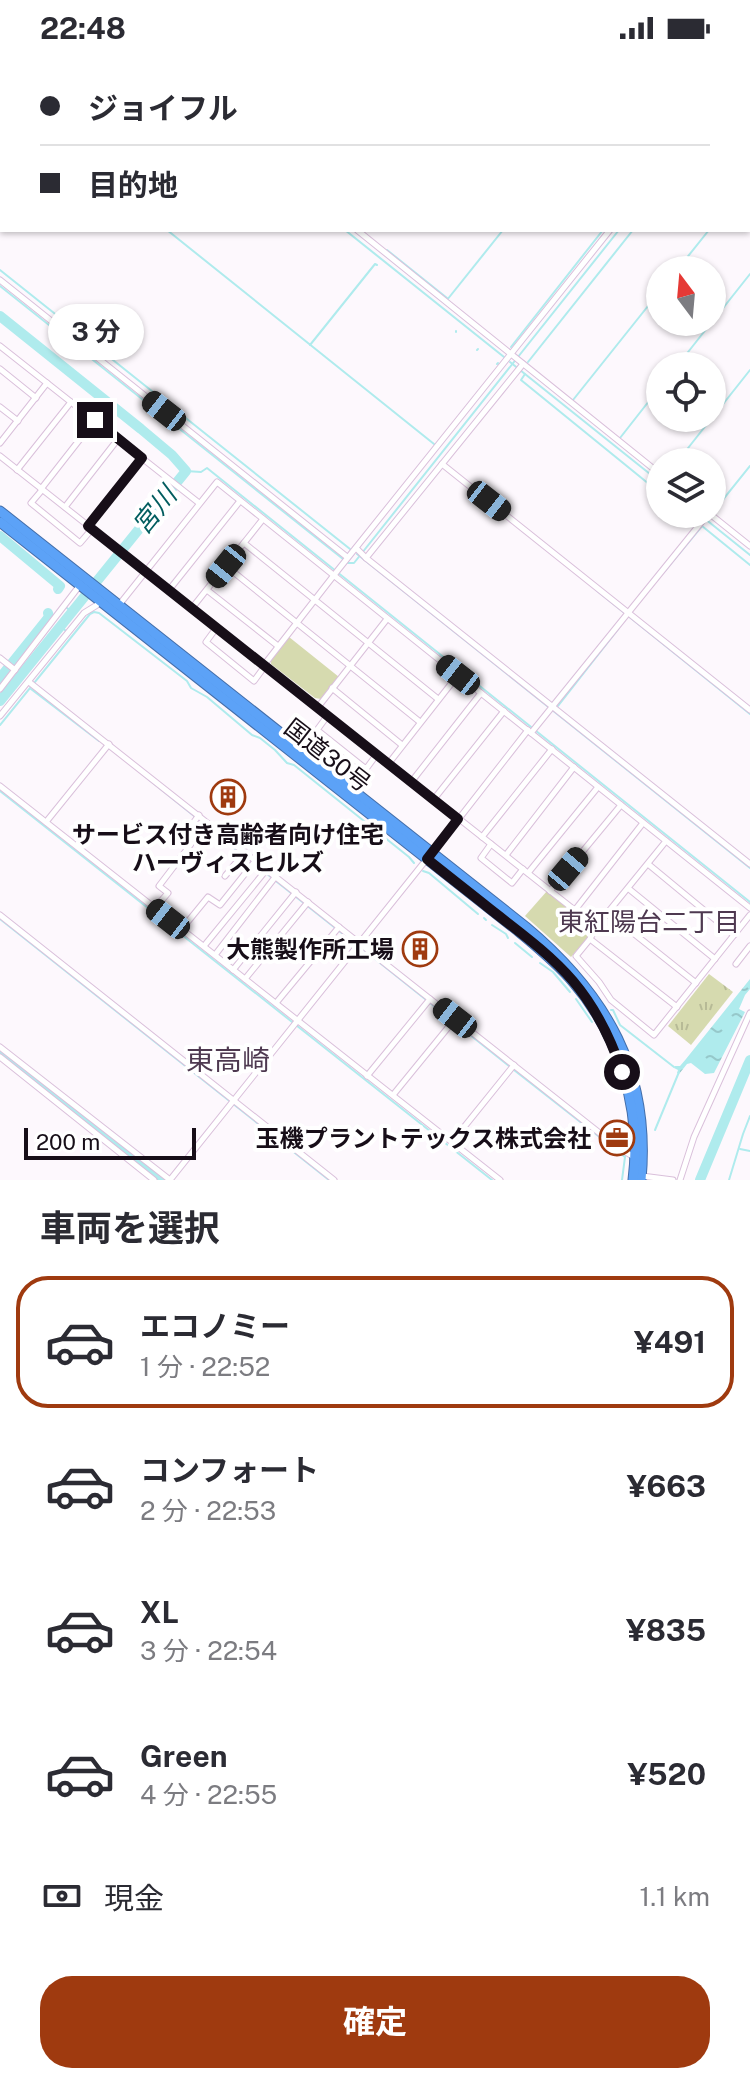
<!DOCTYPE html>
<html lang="ja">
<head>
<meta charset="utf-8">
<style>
	:root { --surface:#fff; --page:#f7f7f7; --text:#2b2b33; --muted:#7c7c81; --line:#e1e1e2; --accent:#9f3a0f }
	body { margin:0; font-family:"Public Sans","Noto Sans JP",sans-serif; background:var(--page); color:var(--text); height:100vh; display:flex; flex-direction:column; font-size:30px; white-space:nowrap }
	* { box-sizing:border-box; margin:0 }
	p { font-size:26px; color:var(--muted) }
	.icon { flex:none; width:44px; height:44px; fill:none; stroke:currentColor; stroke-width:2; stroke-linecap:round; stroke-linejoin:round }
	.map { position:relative; height:1124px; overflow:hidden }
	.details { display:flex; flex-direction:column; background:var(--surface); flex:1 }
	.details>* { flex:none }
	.top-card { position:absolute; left:0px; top:0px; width:750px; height:176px; box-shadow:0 2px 6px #0004; display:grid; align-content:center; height:176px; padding:0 40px; background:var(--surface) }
	.needle { width:52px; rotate:344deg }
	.controls { position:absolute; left:646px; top:200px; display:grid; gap:16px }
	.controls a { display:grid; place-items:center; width:80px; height:80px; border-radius:50%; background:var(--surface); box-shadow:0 2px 6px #0004; font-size:40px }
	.scale { position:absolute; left:24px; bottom:20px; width:172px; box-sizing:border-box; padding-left:8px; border:4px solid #170e18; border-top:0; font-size:22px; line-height:28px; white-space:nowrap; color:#170e18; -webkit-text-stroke:6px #fff; paint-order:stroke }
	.end { position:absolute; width:36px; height:36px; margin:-18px; border:10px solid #170e18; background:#fff; box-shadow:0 0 0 4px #fff }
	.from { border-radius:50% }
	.bubble { position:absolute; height:56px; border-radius:28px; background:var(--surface); box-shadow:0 2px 6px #0004; font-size:26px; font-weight:700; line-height:56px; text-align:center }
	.car { position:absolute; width:24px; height:48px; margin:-24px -12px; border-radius:10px; box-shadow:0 0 6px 2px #0007; background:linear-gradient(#222 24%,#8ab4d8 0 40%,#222 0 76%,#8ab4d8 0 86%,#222 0) }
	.top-card b { display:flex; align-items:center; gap:28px; height:76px; font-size:30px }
	.top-card b+b { border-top:2px solid var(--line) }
	.top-card i { width:20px; height:20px; background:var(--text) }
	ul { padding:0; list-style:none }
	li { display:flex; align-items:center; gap:24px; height:132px; margin:0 16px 12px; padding:0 24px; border:4px solid transparent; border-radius:32px }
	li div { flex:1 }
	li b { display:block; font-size:30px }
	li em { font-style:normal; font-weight:700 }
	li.selected { border-color:var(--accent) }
	li>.icon { width:72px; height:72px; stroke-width:1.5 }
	h2 { padding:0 40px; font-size:36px; line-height:96px }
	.pay { display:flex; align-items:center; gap:20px; height:88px; padding:0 40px; font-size:30px }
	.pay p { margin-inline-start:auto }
	.button { display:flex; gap:16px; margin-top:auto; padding:16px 40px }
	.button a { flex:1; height:92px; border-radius:32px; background:var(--accent); color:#fff; font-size:32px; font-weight:700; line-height:92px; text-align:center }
	.status { display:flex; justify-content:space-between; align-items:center; height:56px; padding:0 40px; background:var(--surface); direction:ltr }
	.status svg { height:22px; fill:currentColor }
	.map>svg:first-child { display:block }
	.grass { fill:url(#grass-tufts) }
	.park { fill:#d6daaf }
	.water { fill:url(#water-ripples) }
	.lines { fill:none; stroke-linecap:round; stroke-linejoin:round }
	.stream { stroke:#afebed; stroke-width:2 }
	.river { stroke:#afebed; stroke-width:10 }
	.street-casing { stroke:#dac0db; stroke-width:7 }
	.highway-casing { stroke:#446ea9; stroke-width:11 }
	.street { stroke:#fff; stroke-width:5 }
	.highway { stroke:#5ca2f7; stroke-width:9 }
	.route { stroke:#170e18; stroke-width:10 }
	.labels { text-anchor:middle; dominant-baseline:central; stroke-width:8; stroke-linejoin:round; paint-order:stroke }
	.street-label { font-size:24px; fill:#170e18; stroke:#fff }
	.poi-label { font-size:24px; font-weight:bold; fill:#170e18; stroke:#fff; text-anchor:end }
	.water-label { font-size:26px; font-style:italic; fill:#025d5f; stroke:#fff }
	.neighbourhood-label { font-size:26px; fill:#4e3950; stroke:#fff }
	.quarter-label { font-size:28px; fill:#4e3950; stroke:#fff }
</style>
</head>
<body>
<div class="status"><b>22:48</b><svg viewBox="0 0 49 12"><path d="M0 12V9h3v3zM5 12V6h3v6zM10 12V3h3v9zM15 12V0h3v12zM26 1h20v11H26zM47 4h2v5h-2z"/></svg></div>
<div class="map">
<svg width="750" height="1124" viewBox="0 0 750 1124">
	<defs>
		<pattern id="grass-tufts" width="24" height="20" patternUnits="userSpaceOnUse" patternTransform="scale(2)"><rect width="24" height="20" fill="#d6daaf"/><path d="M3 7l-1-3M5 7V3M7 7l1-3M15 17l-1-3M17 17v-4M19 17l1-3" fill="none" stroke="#b7ba96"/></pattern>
		<pattern id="water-ripples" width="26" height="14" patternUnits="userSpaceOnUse" patternTransform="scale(2)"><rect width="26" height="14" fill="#afebed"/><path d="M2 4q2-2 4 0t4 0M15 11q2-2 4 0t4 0" fill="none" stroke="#96c8ca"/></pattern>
	</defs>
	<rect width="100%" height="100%" fill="#fdf8fd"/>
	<!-- grass -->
	<path class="grass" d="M 709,918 L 733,936 L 691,989 L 668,970 Z"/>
	<!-- park -->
	<g class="park">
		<path d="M 289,581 L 339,621 L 321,643 L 315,642 L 271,608 L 271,604 Z"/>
		<path d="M 547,835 L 593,872 L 592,877 L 571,901 L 525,860 Z"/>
	</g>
	<!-- water -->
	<path class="water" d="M 750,923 L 750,933 L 745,939 L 739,953 L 745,956 L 714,1017 L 705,1018 L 691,1007 L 687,1008 L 679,1018 L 677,1017 L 678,1014 L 674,1012 L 675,1010 L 680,1010 L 686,1003 Z"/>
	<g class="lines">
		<!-- stream -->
		<g class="stream">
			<path d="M 114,0 L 116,2"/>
			<path d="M 127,0 L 130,2"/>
			<path d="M 473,0 L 476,2"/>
			<path d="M 201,2 L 202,0"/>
			<path d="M 277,2 L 278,0"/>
			<path d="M 350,2 L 352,0"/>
			<path d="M 495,2 L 497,0"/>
			<path d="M 642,2 L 644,0"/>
			<path d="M 741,2 L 743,0"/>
			<path d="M 748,13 L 750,11"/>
			<path d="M 748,31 L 750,28"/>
			<path d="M 0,41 L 2,42"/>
			<path d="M 748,126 L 750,123"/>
			<path d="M 167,174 L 434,388"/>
			<path d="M 345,174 L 504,301"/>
			<path d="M 387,194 L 447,242"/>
			<path d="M 0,214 L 350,493"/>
			<path d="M 677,214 L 709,174"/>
			<path d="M 0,230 L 343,503"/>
			<path d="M 447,244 L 503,174"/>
			<path d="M 712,266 L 750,218"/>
			<path d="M 456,276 L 456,275"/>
			<path d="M 310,289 L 375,208 L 377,209"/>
			<path d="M 511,291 L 603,174"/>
			<path d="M 477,294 L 478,293"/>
			<path d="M 510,306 L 660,426"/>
			<path d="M 528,306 L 633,174"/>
			<path d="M 497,308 L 498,307"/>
			<path d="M 677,310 L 711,267"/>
			<path d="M 525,318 L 521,324 L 660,437"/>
			<path d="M 573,344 L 660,235"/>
			<path d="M 712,362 L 750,314"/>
			<path d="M 620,382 L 660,331"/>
			<path d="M 677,406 L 711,363"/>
			<path d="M 186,415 L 201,416 L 207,412 L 750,846"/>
			<path d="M 713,456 L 750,410"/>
			<path d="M 687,458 L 698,467"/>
			<path d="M 699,458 L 750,499"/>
			<path d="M 357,498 L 750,812"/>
			<path d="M 348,507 L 354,507 L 619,174"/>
			<path d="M 663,517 L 702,470 L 750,509"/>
			<path d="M 596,534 L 750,658"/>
			<path d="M 67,552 L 72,556"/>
			<path d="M 58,568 L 66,575"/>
			<path d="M 31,633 L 99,685"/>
			<path d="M 558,650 L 619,572"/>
			<path d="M 0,669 L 90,558 L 94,556 L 99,557 L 187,625 L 191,632 L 207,641 L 252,679 L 260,682 L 275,694 L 287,707 L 294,709 L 409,801 L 414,807"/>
			<path d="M 142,718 L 240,797"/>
			<path d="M 0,735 L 492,1124"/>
			<path d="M 245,800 L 262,814"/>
			<path d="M 423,815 L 429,817 L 478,858"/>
			<path d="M 267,818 L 334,871"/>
			<path d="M 484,862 L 486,864"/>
			<path d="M 0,863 L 329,1124"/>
			<path d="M 492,869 L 506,878 L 508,882"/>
			<path d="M 339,875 L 355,887"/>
			<path d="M 515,887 L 532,901"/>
			<path d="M 360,891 L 509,1010"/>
			<path d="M 540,907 L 553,916 L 570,936"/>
			<path d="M 576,943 L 592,966"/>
			<path d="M 611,954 L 613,954 L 620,969 L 674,1011"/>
			<path d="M 514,1014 L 625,1101"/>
			<path d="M 655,1074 L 679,1016"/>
			<path d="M 740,1093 L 750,1095"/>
			<path d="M 622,1124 L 625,1101"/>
			<path d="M 729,1124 L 743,1078 L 750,1060"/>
		</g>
		<!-- river -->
		<g class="river">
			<path d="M 0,260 L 141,373 L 172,399 L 186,415 L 0,645"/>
			<path d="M 0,480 L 60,530 L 58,533"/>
			<path d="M 0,622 L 49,561 L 48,557"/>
			<path d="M 0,996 L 162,1124"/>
			<path d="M 700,1124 L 750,1004"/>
		</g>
		<!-- street casing -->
		<g class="street-casing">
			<g id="street">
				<path d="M 138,0 L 141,2"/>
				<path d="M 748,2 L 749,0"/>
				<path d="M 357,174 L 660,418"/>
				<path d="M 0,224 L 347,501"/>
				<path d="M 0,290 L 199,447"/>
				<path d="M 0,313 L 36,342"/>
				<path d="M 0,351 L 18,365"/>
				<path d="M 0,387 L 47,327"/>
				<path d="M 0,400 L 596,871"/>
				<path d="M 442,408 L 750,654"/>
				<path d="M 17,414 L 71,346"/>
				<path d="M 41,433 L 95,364"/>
				<path d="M 42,434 L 31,447 L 80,487 L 92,473"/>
				<path d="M 65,451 L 118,383"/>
				<path d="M 710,458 L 750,490"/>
				<path d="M 88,470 L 142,402"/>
				<path d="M 244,487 L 438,643"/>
				<path d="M 356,492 L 366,502 L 750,808"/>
				<path d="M 366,502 L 523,308"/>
				<path d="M 226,510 L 420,666"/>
				<path d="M 169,534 L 240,445"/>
				<path d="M 207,534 L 278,590"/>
				<path d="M 119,549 L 217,426 L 750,852"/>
				<path d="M 192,552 L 263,463"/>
				<path d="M 217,571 L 206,586 L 254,625 L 265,610"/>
				<path d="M 0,602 L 15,614"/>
				<path d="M 264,609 L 338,514 L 610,174"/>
				<path d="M 29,626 L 616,1090 L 634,1101"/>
				<path d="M 332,632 L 402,689"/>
				<path d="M 0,633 L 80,529"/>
				<path d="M 318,651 L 387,563"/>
				<path d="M 328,659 L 317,674 L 366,713 L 377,698"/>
				<path d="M 0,660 L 84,557 L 97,549 L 101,544"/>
				<path d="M 531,677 L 708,458"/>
				<path d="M 389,707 L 458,619"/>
				<path d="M 412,725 L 481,637"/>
				<path d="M 0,730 L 500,1124"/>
				<path d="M 434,743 L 504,655"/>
				<path d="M 46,766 L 109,688"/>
				<path d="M 482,781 L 552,693"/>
				<path d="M 666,785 L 596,871 L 590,883 L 576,900 L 599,926 L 611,944 L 654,979 L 750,859"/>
				<path d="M 491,788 L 481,802 L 512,827 L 523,813"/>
				<path d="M 433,796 L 528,674"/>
				<path d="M 506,799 L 574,711"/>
				<path d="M 648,808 L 734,879"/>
				<path d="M 528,817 L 598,731"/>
				<path d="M 225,820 L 245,796"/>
				<path d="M 629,833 L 715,903"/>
				<path d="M 550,835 L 621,749"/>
				<path d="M 154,853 L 168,837 L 159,830 L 191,788 L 183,781 L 199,759"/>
				<path d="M 575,854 L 643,767"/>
				<path d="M 608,857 L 696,927"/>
				<path d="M 0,859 L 334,1124"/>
				<path d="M 181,874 L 208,841 L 220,849 L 256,804"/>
				<path d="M 590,883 L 677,951"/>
				<path d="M 204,890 L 267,813"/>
				<path d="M 215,899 L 276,820"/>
				<path d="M 736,908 L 750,890"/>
				<path d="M 233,914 L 296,836"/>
				<path d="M 245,923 L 308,846"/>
				<path d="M 276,947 L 339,871"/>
				<path d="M 0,991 L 170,1124"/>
				<path d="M 0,1001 L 154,1124"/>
				<path d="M 367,1020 L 430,943"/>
				<path d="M 393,1039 L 455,963"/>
				<path d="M 452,1086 L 514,1009"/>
				<path d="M 642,1120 L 673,1124"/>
				<path d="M 170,1124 L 426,804"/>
				<path d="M 680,1124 L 694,1081 L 750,957"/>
			</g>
		</g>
		<!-- highway casing -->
		<g class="highway-casing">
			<g id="highway">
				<path d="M 0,455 L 526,871 C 607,939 651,1016 641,1124"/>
				<path d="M 0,466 L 518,875 C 537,891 557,907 573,926 C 619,979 642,1054 633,1124"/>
			</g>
		</g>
		<!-- street -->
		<use href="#street" class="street"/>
		<!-- highway -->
		<use href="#highway" class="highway"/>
	</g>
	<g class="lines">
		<!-- route -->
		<path class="route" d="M 95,364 L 142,402 L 88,470 L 458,763 L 427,803 C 448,820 469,836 490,853 C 518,875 549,897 573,925 C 595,951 611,983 622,1016"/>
	</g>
	<!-- icons -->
	<defs>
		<g id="building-ring" transform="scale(1.8)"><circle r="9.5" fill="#fff" stroke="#9f3a0f" stroke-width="1.5"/><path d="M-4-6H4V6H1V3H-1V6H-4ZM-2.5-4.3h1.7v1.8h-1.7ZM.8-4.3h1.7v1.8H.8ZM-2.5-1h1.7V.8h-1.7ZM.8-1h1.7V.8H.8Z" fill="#9f3a0f"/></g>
		<g id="office-ring" transform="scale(1.8)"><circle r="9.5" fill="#fff" stroke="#9f3a0f" stroke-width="1.5"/><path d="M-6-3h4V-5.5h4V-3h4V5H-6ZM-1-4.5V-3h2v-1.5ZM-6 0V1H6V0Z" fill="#9f3a0f"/></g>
	</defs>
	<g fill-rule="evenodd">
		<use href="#building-ring" x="228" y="741"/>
		<use href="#building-ring" x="420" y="893"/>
		<use href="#office-ring" x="617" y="1082"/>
	</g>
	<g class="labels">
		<!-- street labels -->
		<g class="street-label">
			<text transform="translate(328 699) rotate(38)">国道30号</text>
		</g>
		<!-- poi labels -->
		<g class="poi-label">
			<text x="228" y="778" text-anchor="middle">サービス付き高齢者向け住宅<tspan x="228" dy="28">ハーヴィスヒルズ</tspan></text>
			<text x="394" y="893">大熊製作所工場</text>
			<text x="591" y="1082">玉機プラントテックス株式会社</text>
		</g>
		<!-- water labels -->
		<g class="water-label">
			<text transform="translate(154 454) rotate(-51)">宮川</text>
		</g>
		<!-- neighbourhood labels -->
		<g class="neighbourhood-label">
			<text x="649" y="865">東紅陽台二丁目</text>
		</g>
		<!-- quarter labels -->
		<g class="quarter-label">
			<text x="228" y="1003">東高崎</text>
		</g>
	</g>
</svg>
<div class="controls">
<a><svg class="needle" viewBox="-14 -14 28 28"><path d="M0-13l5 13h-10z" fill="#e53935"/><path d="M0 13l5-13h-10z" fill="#7c7c81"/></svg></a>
<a><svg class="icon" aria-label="locate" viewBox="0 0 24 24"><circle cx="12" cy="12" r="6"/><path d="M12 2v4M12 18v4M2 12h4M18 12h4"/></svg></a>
<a><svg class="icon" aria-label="layers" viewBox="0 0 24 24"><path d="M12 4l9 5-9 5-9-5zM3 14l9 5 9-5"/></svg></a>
</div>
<div class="scale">200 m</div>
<i class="end from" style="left:622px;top:1016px"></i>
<i class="end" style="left:95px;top:364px"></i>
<div class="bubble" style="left:48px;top:248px;width:96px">3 分</div>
<i class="car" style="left:164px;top:355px;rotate:308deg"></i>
<i class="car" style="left:489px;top:445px;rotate:128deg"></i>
<i class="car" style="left:226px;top:510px;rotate:219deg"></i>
<i class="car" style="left:458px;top:619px;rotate:308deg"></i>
<i class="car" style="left:568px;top:813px;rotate:40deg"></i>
<i class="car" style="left:168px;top:863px;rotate:308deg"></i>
<i class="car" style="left:455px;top:962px;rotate:308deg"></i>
<div class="top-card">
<b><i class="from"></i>ジョイフル</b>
<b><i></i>目的地</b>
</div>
</div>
<section class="details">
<h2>車両を選択</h2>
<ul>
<li class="selected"><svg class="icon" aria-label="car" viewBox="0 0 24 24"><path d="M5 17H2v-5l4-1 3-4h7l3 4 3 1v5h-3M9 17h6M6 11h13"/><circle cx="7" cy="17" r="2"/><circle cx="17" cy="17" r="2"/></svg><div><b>エコノミー</b><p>1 分 · 22:52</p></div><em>¥491</em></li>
<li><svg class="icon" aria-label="car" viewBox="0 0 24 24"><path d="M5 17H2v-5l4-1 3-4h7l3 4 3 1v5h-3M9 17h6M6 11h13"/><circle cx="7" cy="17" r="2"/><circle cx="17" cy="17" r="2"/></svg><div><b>コンフォート</b><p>2 分 · 22:53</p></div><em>¥663</em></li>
<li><svg class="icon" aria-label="car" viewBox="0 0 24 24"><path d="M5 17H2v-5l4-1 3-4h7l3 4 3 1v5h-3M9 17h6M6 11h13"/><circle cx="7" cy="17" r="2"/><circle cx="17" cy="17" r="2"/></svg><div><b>XL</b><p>3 分 · 22:54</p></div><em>¥835</em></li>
<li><svg class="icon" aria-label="car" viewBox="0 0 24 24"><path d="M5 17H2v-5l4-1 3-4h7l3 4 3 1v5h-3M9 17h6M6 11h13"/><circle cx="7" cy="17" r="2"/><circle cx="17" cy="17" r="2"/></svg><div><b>Green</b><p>4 分 · 22:55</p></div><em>¥520</em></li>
</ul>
<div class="pay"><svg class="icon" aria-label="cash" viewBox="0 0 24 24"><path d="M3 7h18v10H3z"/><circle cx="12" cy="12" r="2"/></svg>現金<p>1.1 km</p></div>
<div class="button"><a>確定</a></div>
</section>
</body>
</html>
